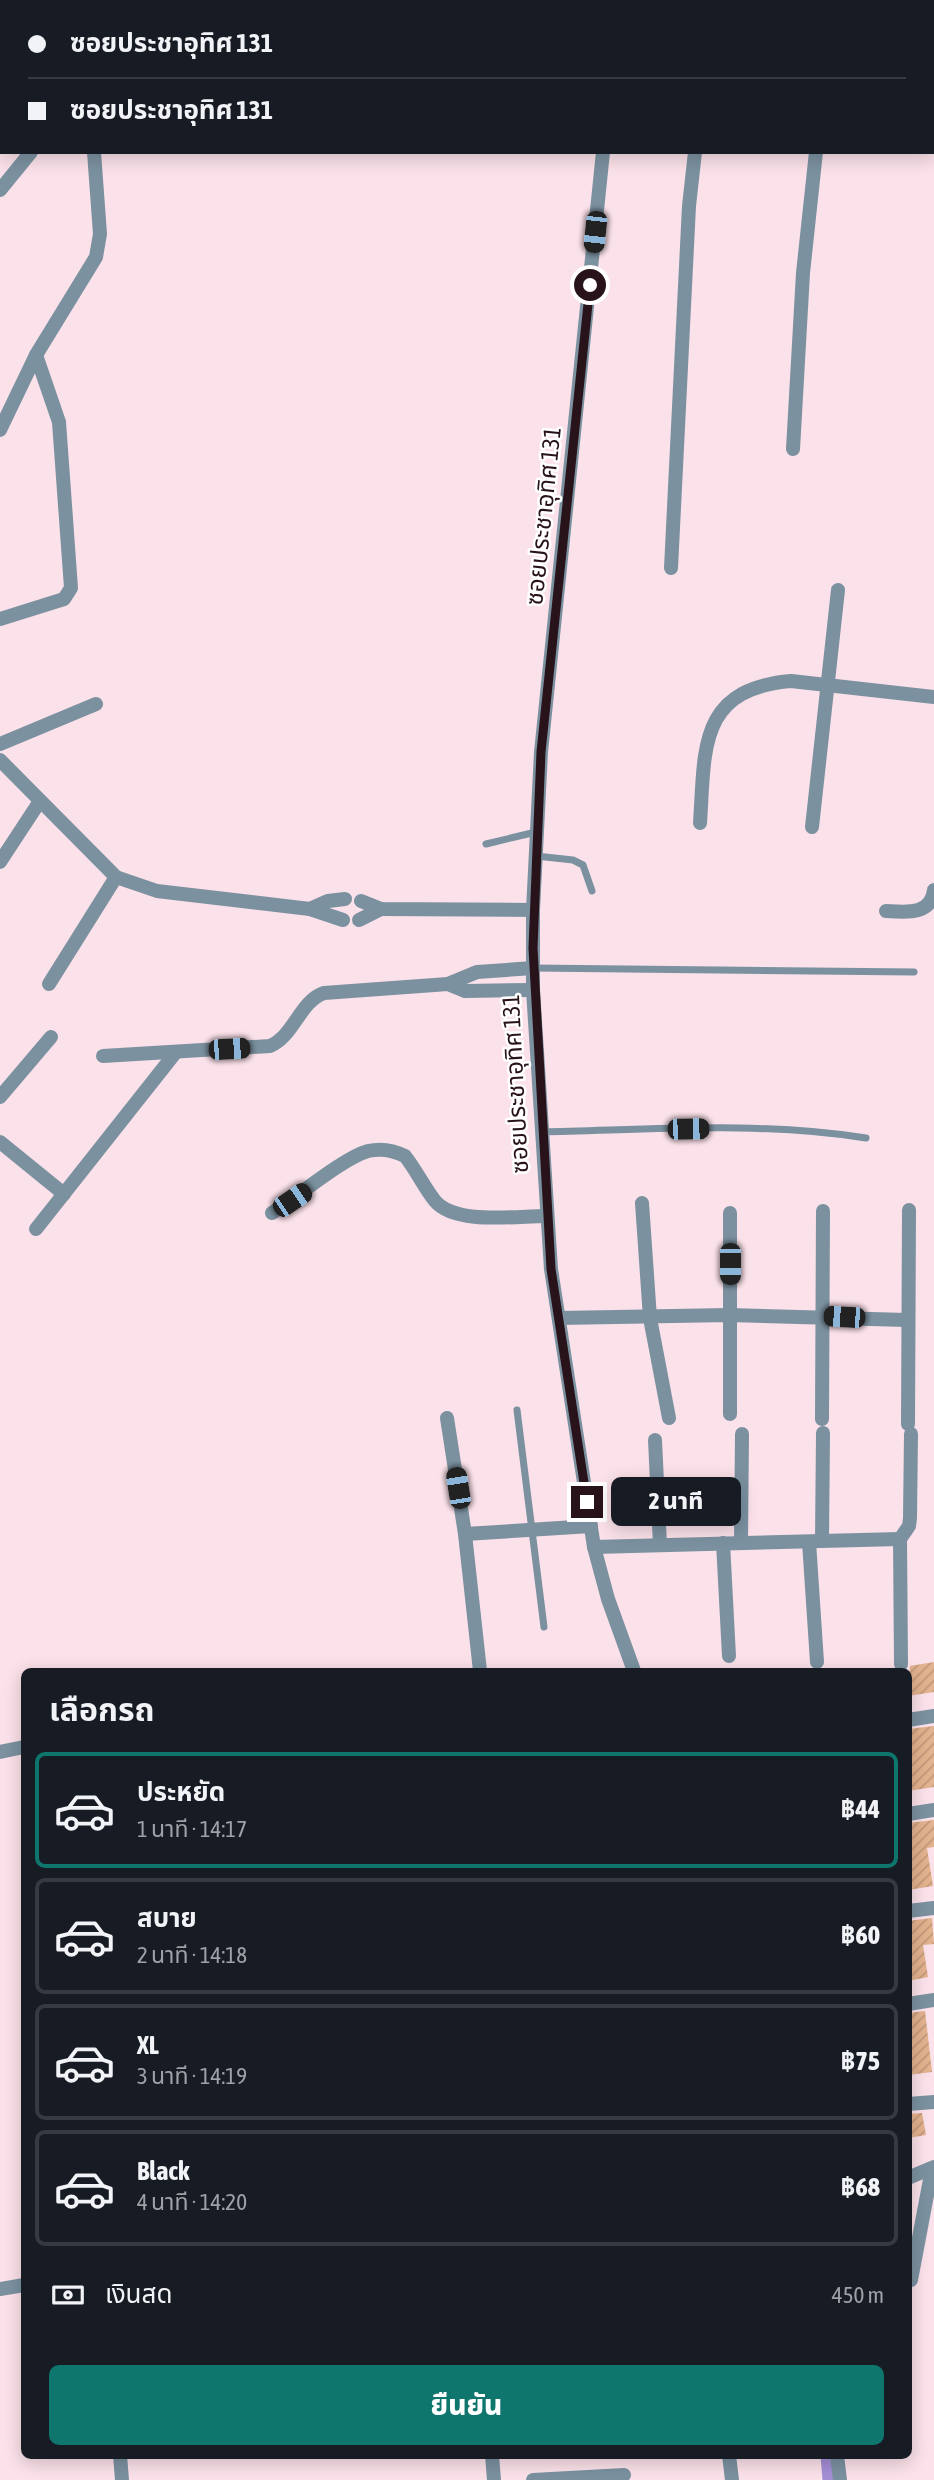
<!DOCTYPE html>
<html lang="th">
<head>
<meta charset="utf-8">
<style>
	:root { --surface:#171b24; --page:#242831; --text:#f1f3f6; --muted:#9ea1a6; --line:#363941; --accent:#0f766e }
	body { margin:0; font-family:"Asap Condensed","Noto Sans Thai",sans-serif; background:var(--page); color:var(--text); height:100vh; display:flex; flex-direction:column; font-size:26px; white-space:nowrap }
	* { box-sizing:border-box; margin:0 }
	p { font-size:23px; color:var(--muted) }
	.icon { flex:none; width:38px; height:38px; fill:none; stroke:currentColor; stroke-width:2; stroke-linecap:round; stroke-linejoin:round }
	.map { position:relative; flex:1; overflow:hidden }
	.side { position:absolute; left:21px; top:1668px; width:891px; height:791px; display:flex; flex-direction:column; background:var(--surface); border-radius:10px; box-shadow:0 4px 18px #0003 }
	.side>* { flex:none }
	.top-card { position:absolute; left:0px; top:0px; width:934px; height:154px; box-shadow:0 4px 18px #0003; display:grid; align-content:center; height:154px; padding:0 28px; background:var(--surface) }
	.end { position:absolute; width:32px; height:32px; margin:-16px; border:9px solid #29131b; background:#fff; box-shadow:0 0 0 4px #fff }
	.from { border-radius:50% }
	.bubble { position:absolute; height:49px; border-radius:10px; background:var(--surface); box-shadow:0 4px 18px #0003; font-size:23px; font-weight:800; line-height:49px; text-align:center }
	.car { position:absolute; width:21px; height:42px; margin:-21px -10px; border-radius:9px; box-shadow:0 0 5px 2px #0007; background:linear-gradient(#222 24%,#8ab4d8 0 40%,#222 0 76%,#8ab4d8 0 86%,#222 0) }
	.top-card b { display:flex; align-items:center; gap:24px; height:66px; font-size:26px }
	.top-card b+b { border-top:2px solid var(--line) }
	.top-card i { width:18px; height:18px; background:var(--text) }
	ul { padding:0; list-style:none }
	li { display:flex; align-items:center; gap:21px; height:116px; margin:0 14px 10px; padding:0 14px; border:4px solid var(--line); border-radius:10px }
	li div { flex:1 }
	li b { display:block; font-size:26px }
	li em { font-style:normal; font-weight:800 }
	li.active { border-color:var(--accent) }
	li>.icon { width:63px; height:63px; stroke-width:1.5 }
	h2 { padding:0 28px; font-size:32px; line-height:84px }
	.pay { display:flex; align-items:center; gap:18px; height:77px; padding:0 28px; font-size:26px }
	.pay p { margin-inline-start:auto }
	.primary-button { display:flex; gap:14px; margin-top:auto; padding:14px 28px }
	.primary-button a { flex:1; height:80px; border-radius:10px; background:var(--accent); color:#fff; font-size:28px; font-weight:800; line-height:80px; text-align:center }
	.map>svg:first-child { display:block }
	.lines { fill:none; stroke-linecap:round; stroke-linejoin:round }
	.canal { stroke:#a48ed6; stroke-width:19 }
	.building { fill:url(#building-hatch) }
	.service { stroke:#7b91a0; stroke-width:7 }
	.minor { stroke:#7b91a0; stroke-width:14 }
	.route { stroke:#29131b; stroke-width:9 }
	.labels { text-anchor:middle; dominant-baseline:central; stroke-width:5; stroke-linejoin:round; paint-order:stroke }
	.street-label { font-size:24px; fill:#29131b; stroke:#fff }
</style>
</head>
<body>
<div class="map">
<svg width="934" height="2480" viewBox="0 0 934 2480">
	<defs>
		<pattern id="building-hatch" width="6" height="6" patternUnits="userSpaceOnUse" patternTransform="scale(1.75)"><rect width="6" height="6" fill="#e3b28e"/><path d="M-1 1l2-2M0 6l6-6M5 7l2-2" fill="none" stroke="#c3987a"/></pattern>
	</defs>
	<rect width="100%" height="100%" fill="#fbe1e9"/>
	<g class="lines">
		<!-- canal -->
		<path class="canal" d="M 830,2455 L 832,2480"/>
	</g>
	<!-- building -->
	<g class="building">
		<path d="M 934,1662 L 934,1692 L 908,1696 L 910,1666 Z"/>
		<path d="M 934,1726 L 934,1787 L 908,1791 L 908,1729 Z"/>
		<path d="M 934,1820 L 934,1847 L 927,1848 L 933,1886 L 908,1890 L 908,1823 Z"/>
		<path d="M 932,1918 L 934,1944 L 923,1945 L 928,1977 L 908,1981 L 908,1921 Z"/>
		<path d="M 925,2011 L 932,2072 L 908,2075 L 908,2013 Z"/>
		<path d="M 922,2113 L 926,2135 L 908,2138 L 908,2114 Z"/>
	</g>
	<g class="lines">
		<!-- service -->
		<g class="service">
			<path d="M 486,844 L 536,832"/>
			<path d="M 536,856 L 573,860 L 583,865 L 592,891"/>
			<path d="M 533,968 L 914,972"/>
			<path d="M 541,1132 C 649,1130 759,1121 866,1138"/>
			<path d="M 517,1410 L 544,1627"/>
		</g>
		<!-- minor -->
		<g class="minor">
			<path d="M 99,0 L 100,2"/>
			<path d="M 25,2 L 26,0"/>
			<path d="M 618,2 L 618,0"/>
			<path d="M 711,2 L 711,0"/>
			<path d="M 847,2 L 847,0"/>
			<path d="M 0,25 L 2,23"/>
			<path d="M 933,121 L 934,121"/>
			<path d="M 603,152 L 541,752 L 533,910 L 533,990 L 551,1269 L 594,1547 L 608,1599 L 634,1671"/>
			<path d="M 0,190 L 31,152"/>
			<path d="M 0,430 L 36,355 L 96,257 L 100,234 L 94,152"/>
			<path d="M 793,449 L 803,273 L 816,152"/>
			<path d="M 671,568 L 689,206 L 695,152"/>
			<path d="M 0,619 L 64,599 L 71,588 L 59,422 L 36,355"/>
			<path d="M 0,744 L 96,704"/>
			<path d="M 0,760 L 116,877 L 157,891 L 310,909 L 343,920"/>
			<path d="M 700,823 C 705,749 698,689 791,681 L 934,697"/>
			<path d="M 812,827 L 838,590"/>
			<path d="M 0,862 L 40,801"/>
			<path d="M 361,901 L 381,909 L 533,910"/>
			<path d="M 310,909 L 328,901 L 345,899"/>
			<path d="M 886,911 C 905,912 931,916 934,890"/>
			<path d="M 359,920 L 381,909"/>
			<path d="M 49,984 L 116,877"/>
			<path d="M 448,984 L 465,991 L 533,990"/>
			<path d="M 103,1056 L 270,1046 C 294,1036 300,1001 324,993 L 448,984 L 477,972 L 533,968"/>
			<path d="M 0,1097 L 51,1037"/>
			<path d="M 0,1142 L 64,1194"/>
			<path d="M 642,1203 L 650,1318 L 669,1418"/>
			<path d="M 272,1213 C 296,1198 343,1158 368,1151 C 381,1148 393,1150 405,1156 C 416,1170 424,1187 435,1201 C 455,1225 516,1216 546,1216"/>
			<path d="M 730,1213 L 730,1414"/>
			<path d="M 36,1229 L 176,1052"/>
			<path d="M 559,1318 L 729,1315 L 907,1320"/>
			<path d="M 447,1418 L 465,1534 L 480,1671"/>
			<path d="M 822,1419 L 823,1211"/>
			<path d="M 908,1424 L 909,1210"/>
			<path d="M 655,1440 L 660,1545"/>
			<path d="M 465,1534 L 591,1526"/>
			<path d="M 822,1541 L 823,1433"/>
			<path d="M 741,1542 L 742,1434"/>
			<path d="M 809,1542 L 817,1662"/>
			<path d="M 723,1543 L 729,1656"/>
			<path d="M 594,1547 L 900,1539"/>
			<path d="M 901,1664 L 900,1539 L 909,1526 L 910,1518 L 911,1434"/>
			<path d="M 908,1720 L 934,1716"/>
			<path d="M 0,1752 L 24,1747"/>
			<path d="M 908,1814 L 934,1810"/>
			<path d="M 908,1911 L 934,1908"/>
			<path d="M 908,2004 L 934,2000"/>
			<path d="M 908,2104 L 934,2102"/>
			<path d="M 908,2178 L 934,2167"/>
			<path d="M 911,2280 L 932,2169"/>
			<path d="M 0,2289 L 24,2285"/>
			<path d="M 120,2455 L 122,2480"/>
			<path d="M 492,2455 L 494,2480"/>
			<path d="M 729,2455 L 732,2480"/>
			<path d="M 837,2455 L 840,2480"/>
			<path d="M 533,2480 L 624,2475"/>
		</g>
	</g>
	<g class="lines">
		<!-- route -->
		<path class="route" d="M 587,1502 L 551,1269 L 533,948 L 541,752 L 590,285"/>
	</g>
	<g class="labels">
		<!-- street labels -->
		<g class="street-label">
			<text transform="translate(543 516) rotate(-84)">ซอยประชาอุทิศ 131</text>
			<text transform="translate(515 1084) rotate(-93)">ซอยประชาอุทิศ 131</text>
		</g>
	</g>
</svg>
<i class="end from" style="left:590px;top:285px"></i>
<i class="end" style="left:587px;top:1502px"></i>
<div class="bubble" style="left:611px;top:1477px;width:130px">2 นาที</div>
<i class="car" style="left:595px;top:232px;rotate:186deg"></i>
<i class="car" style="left:229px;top:1049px;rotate:87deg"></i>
<i class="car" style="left:688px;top:1129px;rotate:89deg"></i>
<i class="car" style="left:292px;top:1200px;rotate:56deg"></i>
<i class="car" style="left:730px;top:1264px;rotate:180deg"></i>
<i class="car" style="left:844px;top:1317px;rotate:273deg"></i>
<i class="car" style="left:458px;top:1488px;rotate:351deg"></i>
<div class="top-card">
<b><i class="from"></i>ซอยประชาอุทิศ 131</b>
<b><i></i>ซอยประชาอุทิศ 131</b>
</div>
<section class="side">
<h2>เลือกรถ</h2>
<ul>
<li class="active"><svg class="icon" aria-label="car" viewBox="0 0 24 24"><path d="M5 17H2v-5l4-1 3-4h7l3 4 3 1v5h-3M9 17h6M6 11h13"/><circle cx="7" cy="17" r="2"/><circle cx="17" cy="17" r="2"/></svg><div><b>ประหยัด</b><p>1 นาที · 14:17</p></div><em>฿44</em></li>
<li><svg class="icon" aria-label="car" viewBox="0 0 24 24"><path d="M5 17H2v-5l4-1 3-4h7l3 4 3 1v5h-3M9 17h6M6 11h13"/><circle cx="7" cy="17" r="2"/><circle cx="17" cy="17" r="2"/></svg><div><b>สบาย</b><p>2 นาที · 14:18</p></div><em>฿60</em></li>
<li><svg class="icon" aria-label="car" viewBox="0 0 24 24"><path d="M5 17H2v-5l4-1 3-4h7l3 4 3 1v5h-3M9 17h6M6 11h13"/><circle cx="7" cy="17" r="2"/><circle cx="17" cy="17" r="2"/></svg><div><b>XL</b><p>3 นาที · 14:19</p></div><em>฿75</em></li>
<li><svg class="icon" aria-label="car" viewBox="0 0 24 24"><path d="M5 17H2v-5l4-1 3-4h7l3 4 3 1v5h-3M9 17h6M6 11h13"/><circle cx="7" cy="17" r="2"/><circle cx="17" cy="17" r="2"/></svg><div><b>Black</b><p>4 นาที · 14:20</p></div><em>฿68</em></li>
</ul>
<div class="pay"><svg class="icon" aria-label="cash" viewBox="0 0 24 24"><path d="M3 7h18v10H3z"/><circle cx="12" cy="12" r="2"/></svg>เงินสด<p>450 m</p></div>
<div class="primary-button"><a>ยืนยัน</a></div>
</section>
</div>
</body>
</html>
